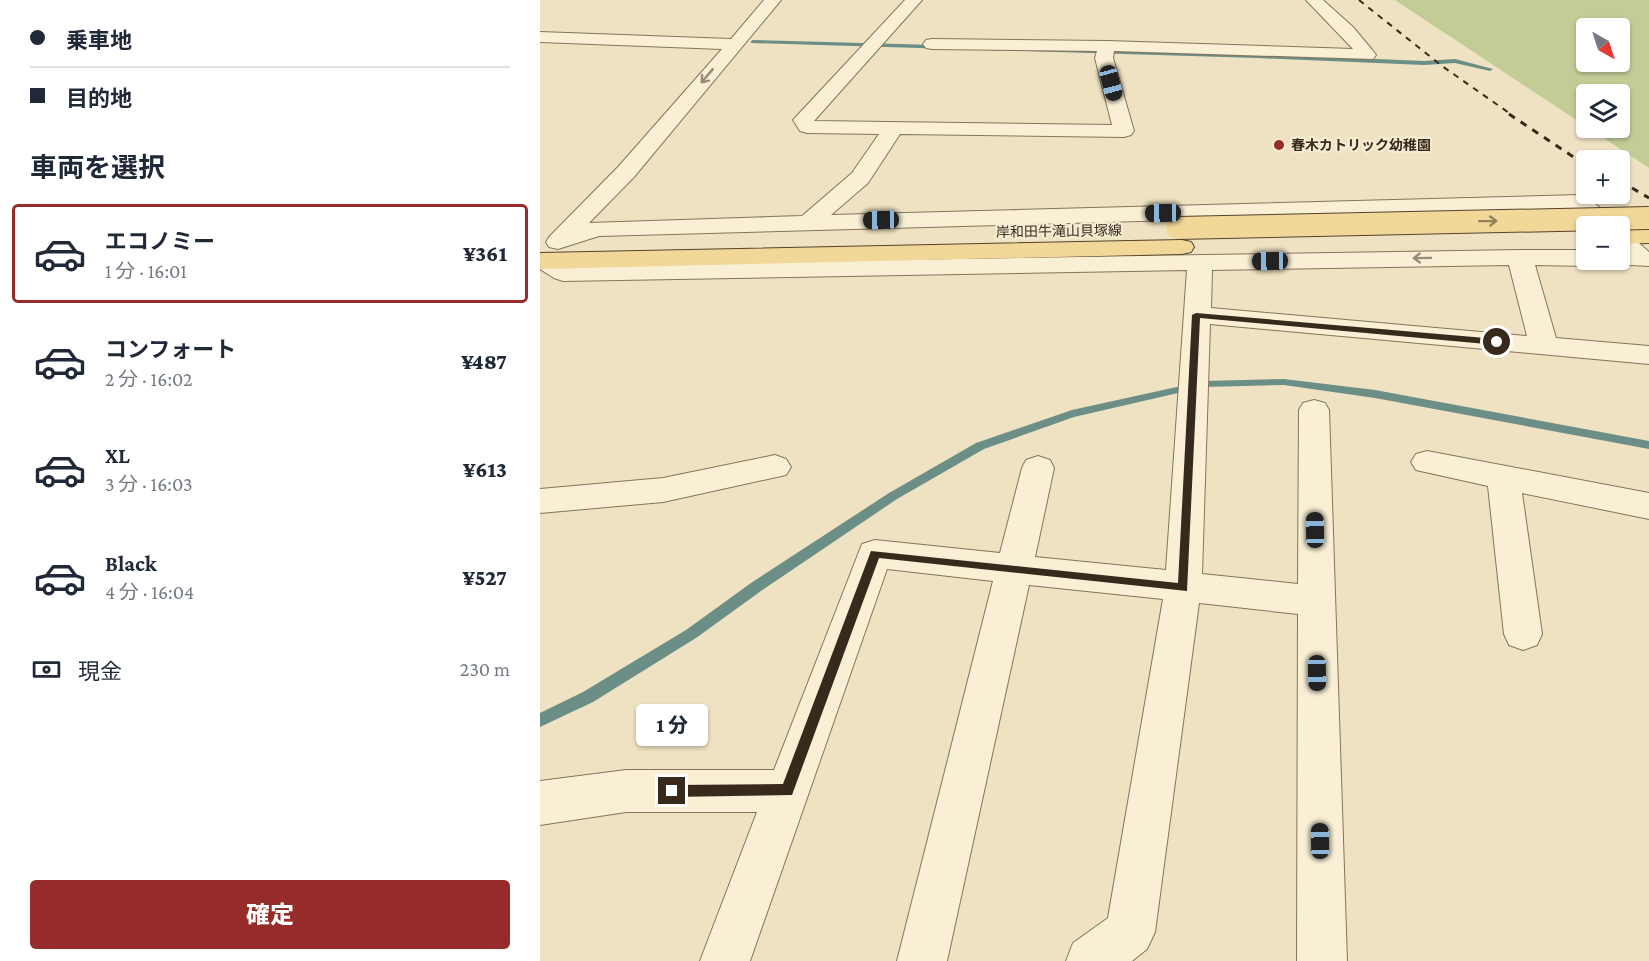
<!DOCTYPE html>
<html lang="ja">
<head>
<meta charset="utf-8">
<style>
	:root { --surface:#fff; --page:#f2f2f3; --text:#1f2937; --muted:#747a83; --line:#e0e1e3; --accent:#962c2a }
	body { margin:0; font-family:"Crimson Pro","Noto Sans JP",serif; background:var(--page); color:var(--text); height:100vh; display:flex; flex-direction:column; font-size:22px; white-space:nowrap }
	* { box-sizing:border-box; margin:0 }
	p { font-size:20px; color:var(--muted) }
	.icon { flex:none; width:33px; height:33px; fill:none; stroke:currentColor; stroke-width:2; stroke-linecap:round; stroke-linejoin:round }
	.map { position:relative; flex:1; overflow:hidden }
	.sheet { display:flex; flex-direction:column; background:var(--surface); width:540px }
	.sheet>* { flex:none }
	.top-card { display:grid; align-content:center; height:132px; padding:0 30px; background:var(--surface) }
	.needle { width:39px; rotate:141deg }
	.tools { position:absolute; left:1036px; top:18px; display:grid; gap:12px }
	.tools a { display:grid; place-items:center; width:54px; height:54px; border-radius:6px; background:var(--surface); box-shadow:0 2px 4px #0004; font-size:30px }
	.end { position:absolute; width:27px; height:27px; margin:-14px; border:8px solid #372a1d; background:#fff; box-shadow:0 0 0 3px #fff }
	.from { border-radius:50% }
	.bubble { position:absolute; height:42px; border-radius:6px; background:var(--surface); box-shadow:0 2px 4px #0004; font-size:20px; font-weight:800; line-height:42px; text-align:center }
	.car { position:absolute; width:18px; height:36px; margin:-18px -9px; border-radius:8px; box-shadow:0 0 4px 2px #0007; background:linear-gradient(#222 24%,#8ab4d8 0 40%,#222 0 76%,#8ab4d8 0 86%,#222 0) }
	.top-card b { display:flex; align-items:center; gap:21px; height:57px; font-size:22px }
	.top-card b+b { border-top:2px solid var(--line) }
	.top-card i { width:15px; height:15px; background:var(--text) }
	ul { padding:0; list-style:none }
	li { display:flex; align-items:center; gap:18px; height:99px; margin:0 12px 9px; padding:0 18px; border:3px solid transparent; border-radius:6px }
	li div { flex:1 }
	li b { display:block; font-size:22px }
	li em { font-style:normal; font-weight:800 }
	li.selected { border-color:var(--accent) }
	li>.icon { width:54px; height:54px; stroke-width:1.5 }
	h2 { padding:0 30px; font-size:27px; line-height:72px }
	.pay { display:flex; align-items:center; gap:15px; height:66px; padding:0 30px; font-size:22px }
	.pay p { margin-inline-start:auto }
	.action { display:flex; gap:12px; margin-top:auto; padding:12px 30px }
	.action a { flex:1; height:69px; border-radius:6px; background:var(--accent); color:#fff; font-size:24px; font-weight:800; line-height:69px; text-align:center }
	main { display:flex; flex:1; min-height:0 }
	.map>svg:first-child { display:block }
	.green { fill:#c3cb96; fill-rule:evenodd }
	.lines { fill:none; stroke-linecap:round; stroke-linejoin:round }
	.stream { fill:#6b8e86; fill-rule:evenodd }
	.street-casing { stroke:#877359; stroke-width:2 }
	.primary-casing { stroke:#55412d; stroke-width:2 }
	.street { fill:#f8efd5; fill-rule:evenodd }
	.primary { fill:#f1d899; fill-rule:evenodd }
	.rail-far1 { stroke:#372a1d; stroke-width:2; stroke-dasharray:6 6; stroke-linecap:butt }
	.rail { stroke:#372a1d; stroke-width:3; stroke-dasharray:7 7; stroke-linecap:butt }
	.primary-bridge-casing { stroke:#55412d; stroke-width:24; stroke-linecap:butt }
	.primary-bridge { stroke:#f1d899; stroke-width:22 }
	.oneway { stroke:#988c79 }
	.oneway2 { stroke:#94815b }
	.route { fill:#372a1d }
	.poi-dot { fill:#962c2a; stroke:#f5ecd1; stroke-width:2 }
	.labels { text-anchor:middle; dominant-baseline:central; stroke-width:4.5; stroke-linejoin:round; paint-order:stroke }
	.far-poi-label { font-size:14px; font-weight:bold; fill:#372a1d; stroke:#f5ecd1; text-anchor:start }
	.far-street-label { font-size:14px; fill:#372a1d; stroke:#f5ecd1 }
</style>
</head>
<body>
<main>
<section class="sheet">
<div class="top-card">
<b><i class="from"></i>乗車地</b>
<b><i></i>目的地</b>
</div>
<h2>車両を選択</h2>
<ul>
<li class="selected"><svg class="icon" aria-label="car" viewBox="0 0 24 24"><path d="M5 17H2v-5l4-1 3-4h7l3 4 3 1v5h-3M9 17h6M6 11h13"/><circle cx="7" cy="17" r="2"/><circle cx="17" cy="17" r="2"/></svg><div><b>エコノミー</b><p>1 分 · 16:01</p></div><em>¥361</em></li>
<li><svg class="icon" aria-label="car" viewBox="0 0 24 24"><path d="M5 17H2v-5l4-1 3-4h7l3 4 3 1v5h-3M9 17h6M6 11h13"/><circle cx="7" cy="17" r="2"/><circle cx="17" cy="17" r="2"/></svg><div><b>コンフォート</b><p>2 分 · 16:02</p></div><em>¥487</em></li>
<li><svg class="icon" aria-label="car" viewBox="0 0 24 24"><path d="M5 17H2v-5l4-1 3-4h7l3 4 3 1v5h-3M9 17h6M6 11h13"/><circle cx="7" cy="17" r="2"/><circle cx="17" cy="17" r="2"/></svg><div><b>XL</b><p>3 分 · 16:03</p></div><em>¥613</em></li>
<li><svg class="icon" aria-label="car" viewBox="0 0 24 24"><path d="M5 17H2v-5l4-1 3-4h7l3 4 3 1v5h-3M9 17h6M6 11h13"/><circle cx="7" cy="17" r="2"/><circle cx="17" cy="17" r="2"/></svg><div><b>Black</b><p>4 分 · 16:04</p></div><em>¥527</em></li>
</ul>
<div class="pay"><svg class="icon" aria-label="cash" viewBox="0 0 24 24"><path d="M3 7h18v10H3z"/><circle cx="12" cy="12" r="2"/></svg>現金<p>230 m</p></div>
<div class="action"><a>確定</a></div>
</section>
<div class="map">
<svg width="1109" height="961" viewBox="0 0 1109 961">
	<rect width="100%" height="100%" fill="#eee2c2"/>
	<!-- green -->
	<path class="green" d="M 855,0 L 1109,0 L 1109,168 ZM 1047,28 L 1080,28 L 1080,62 L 1047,62 ZM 1047,94 L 1080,94 L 1080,128 L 1047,128 Z"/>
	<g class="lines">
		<!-- stream -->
		<g class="stream">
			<path d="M 213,40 L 717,54 L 884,61 L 915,59 L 953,69 L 950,71 L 915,63 L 884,65 L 717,58 L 211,43 L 211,41 Z"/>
			<path d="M 744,379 L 835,390 L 1109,441 L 1109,449 L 835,398 L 744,385 L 664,387 L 534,417 L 444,449 L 357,499 L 221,591 L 156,638 L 53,702 L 0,727 L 0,713 L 43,692 L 146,630 L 211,583 L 349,493 L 436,443 L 532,410 L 664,381 Z"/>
		</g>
		<!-- street casing -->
		<g class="street-casing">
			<g id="street">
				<path d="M 224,0 L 241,0 L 94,177 L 49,223 L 262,216 L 312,173 L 339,134 L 267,133 L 260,131 L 253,120 L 365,0 L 382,0 L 274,121 L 572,125 L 555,58 L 557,51 L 392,49 L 386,48 L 383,44 L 386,40 L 392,39 L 567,41 L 813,49 L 766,0 L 783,0 L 813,27 L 833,51 L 836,55 L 833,59 L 574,51 L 573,58 L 594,131 L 591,135 L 584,137 L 360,134 L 328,183 L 291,215 L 1040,195 L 1048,197 L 1079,226 L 1054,226 L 1034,209 L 59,236 L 18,249 L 9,247 L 6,242 L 9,237 L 78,167 L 182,49 L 0,42 L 0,32 L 191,39 Z"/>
				<path d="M 1080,232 L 1089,234 L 1109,252 L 1109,266 L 1071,264 L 1068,260 L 1080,260 Z"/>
				<path d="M 980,250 L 1047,250 L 1047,260 L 1058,260 L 1056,263 L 1047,266 L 995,265 L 1016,338 L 1109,346 L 1109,364 L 670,324 L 662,574 L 758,584 L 759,410 L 763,403 L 774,400 L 785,403 L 789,410 L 807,961 L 757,961 L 758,614 L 659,603 L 615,932 L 607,949 L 592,961 L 526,961 L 533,943 L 568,918 L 623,599 L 489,585 L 407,961 L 357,961 L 453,581 L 347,569 L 210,961 L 160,961 L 217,812 L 86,812 L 0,825 L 0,781 L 86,770 L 234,770 L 322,544 L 335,540 L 460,553 L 482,468 L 486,460 L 498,456 L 510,460 L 514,468 L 495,557 L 626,570 L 647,270 L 23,281 L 14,278 L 0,269 L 0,253 L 12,255 L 28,265 ZM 969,265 L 987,336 L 671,308 L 672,270 Z"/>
				<path d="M 887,451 L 1109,493 L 1109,519 L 982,493 L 1002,634 L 997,645 L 983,650 L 969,645 L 964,634 L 948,486 L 876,470 L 871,462 L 876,454 Z"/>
				<path d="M 235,455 L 246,459 L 251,467 L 246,475 L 123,502 L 0,513 L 0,489 L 123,478 Z"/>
			</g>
		</g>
		<!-- primary casing -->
		<g class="primary-casing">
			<g id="primary">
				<path d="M 1109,229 L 1109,243 L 1080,244 L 1080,230 Z"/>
				<path d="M 642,240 L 651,242 L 654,247 L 651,252 L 642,254 L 0,269 L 0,253 Z"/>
			</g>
		</g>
		<!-- street -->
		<use href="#street" class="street"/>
		<!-- primary -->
		<use href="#primary" class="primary"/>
		<!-- rail-far1 -->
		<path class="rail-far1" d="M 819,0 L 902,66 L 972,115"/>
		<!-- rail -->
		<g class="rail">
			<path d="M 969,114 L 1047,166"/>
			<path d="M 1080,181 L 1109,198"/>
		</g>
		<!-- primary-bridge casing -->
		<g class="primary-bridge-casing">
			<path id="primary-bridge" d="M 637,228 L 1109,218"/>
		</g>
		<!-- primary-bridge -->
		<use href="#primary-bridge" class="primary-bridge"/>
	</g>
	<!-- one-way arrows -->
	<defs><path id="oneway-shaft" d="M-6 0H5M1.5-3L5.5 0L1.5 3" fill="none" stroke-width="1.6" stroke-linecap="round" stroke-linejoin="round" transform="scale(1.5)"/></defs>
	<g class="oneway">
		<use href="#oneway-shaft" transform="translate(167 76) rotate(130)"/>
		<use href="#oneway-shaft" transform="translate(882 258) rotate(179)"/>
	</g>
	<use class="oneway2" href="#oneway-shaft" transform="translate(948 221) rotate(-1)"/>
	<!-- route -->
	<path class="route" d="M 656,313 L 957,339 L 962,342 L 957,345 L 660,318 L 647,591 L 339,558 L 252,795 L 132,797 L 127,796 L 125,791 L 127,787 L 132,785 L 243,784 L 331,551 L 638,583 L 652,315 Z"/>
	<!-- markers -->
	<circle class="poi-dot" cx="739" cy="145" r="6"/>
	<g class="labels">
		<!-- far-poi labels -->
		<g class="far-poi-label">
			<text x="751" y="145">春木カトリック幼稚園</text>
		</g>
		<!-- far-street labels -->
		<g class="far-street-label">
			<text transform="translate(519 231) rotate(-1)">岸和田牛滝山貝塚線</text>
		</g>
	</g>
</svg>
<div class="tools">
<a><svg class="needle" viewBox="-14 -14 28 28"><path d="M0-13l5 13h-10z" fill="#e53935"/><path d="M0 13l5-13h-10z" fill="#747a83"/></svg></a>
<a><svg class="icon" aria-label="layers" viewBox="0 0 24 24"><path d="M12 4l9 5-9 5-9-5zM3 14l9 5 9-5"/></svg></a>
<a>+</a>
<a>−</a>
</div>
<i class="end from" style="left:957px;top:342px"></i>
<i class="end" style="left:132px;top:791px"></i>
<div class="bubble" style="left:96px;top:704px;width:72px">1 分</div>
<i class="car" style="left:571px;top:83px;rotate:165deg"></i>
<i class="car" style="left:623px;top:213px;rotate:269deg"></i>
<i class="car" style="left:341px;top:220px;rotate:269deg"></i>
<i class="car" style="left:730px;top:261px;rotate:269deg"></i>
<i class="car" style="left:775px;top:530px;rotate:359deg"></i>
<i class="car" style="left:777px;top:673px;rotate:179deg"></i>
<i class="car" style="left:780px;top:841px;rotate:359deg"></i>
</div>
</main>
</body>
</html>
